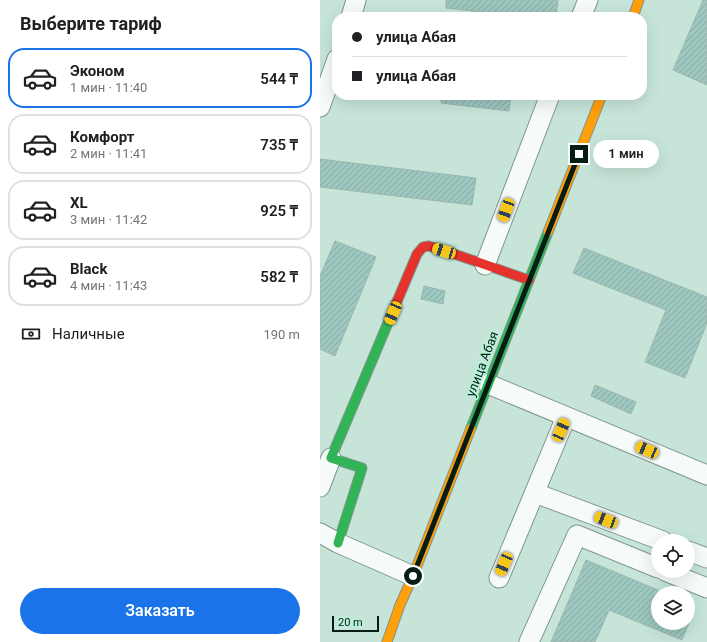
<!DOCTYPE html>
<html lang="ru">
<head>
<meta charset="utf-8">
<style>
	:root { --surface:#fff; --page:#f6f6f6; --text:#202124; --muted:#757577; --line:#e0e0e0; --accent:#1a73e8 }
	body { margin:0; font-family:Roboto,sans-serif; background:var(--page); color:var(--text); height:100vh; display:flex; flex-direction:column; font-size:15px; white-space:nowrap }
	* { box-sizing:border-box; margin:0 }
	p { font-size:13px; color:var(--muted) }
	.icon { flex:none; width:22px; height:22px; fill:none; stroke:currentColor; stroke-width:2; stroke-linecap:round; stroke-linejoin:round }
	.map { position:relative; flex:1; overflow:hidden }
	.details { display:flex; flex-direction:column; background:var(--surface); width:320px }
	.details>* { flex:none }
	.guide { position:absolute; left:12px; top:12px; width:315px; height:88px; border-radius:16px; box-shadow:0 4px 16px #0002; display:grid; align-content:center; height:88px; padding:0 20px; background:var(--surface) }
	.buttons { position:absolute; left:331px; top:534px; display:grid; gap:8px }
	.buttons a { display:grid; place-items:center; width:44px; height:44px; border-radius:50%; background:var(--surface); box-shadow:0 4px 16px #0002; font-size:20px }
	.scale { position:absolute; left:12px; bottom:10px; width:47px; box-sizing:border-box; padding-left:4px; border:2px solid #061c14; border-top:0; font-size:11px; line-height:14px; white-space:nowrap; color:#061c14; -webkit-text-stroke:3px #b9f2da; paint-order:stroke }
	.end { position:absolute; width:18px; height:18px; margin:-9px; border:5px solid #061c14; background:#fff; box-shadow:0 0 0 2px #fff }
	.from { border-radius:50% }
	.bubble { position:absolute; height:28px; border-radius:14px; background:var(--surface); box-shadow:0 4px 16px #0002; font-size:13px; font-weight:600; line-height:28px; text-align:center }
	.car { position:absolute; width:12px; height:24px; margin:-12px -6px; border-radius:5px; box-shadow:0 0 3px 1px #0007; background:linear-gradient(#f5c518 24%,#345 0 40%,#f5c518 0 76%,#345 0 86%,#f5c518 0) }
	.guide b { display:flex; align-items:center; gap:14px; height:38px; font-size:15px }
	.guide b+b { border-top:1px solid var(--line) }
	.guide i { width:10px; height:10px; background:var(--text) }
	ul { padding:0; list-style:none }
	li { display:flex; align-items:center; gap:12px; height:60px; margin:0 8px 6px; padding:0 12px; border:2px solid var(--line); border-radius:16px }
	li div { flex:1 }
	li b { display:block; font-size:15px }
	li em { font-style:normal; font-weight:600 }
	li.current { border-color:var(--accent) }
	li>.icon { width:36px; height:36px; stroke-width:1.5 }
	h2 { padding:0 20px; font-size:18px; line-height:48px }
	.pay { display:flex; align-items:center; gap:10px; height:44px; padding:0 20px; font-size:15px }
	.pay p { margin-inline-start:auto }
	.primary-button { display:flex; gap:8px; margin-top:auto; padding:8px 20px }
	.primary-button a { flex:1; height:46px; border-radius:24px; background:var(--accent); color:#fff; font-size:16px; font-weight:600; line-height:46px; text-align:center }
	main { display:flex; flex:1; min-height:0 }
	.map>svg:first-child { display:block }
	.building { fill:url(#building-hatch); stroke:#9cb7af }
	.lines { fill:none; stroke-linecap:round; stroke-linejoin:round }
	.street-casing { stroke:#7e968d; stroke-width:21 }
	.fast-casing { stroke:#7e968d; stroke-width:11 }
	.slow-casing { stroke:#7e968d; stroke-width:11 }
	.jam-casing { stroke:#7e968d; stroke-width:11 }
	.street { stroke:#f6fbf9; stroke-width:19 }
	.fast { stroke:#30b455; stroke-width:9 }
	.slow { stroke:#ff9f0a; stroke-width:9 }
	.jam { stroke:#e5322d; stroke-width:9 }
	.route { stroke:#061c14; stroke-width:5 }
	.labels { text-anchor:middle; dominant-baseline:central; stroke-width:3.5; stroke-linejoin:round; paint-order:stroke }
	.street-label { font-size:13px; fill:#061c14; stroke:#b9f2da }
</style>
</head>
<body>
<main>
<section class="details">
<h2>Выберите тариф</h2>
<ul>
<li class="current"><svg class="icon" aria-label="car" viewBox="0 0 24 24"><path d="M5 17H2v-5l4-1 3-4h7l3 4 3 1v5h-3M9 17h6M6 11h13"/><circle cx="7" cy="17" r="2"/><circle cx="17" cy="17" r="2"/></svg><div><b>Эконом</b><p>1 мин · 11:40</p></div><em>544 ₸</em></li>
<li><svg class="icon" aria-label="car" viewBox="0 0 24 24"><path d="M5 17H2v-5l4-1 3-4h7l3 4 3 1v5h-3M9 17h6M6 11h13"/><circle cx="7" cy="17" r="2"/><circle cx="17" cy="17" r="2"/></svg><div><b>Комфорт</b><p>2 мин · 11:41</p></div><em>735 ₸</em></li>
<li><svg class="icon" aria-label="car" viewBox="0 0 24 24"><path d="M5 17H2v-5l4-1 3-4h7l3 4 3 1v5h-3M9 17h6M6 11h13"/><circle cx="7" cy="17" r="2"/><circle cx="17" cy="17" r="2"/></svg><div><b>XL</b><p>3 мин · 11:42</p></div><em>925 ₸</em></li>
<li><svg class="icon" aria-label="car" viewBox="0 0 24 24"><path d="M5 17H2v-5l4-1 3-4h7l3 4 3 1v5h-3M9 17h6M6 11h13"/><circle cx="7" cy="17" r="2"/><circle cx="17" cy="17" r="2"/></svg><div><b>Black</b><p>4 мин · 11:43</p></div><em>582 ₸</em></li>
</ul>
<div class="pay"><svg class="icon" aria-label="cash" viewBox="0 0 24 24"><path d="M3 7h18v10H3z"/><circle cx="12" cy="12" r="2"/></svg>Наличные<p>190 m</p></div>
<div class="primary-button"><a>Заказать</a></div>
</section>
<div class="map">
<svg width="387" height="642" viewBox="0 0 387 642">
	<defs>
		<pattern id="building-hatch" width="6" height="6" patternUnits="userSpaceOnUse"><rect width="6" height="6" fill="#9dc7bf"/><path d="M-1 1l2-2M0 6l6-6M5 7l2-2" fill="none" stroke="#86aaa3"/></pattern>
	</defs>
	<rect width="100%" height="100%" fill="#c6e5d8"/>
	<!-- building -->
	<g class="building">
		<path d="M 126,0 L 238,0 L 236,17 L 202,17 L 126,8 Z"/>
		<path d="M 383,0 L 387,0 L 387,85 L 353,70 Z"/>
		<path d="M 121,95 L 191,95 L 189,111 L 121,103 Z"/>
		<path d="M 0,159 L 156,178 L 152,205 L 0,187 Z"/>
		<path d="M 15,241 L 56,257 L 15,356 L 0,349 L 0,276 Z"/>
		<path d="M 264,248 L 387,297 L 387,323 L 365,378 L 325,362 L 346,310 L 253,273 Z"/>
		<path d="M 104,286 L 125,291 L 123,304 L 101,299 Z"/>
		<path d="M 275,385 L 316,402 L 311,414 L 271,396 Z"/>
		<path d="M 266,560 L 338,590 L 338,623 L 369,623 L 362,640 L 289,610 L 275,642 L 231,642 Z"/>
	</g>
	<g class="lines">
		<!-- street casing -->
		<g class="street-casing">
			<g id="street">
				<path d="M 31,17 L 36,0"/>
				<path d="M 261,17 L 268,0"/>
				<path d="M 0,107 L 17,59"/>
				<path d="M 165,265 L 230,95"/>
				<path d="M 168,384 L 387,475"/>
				<path d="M 0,487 L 11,458"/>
				<path d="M 215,493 L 343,541"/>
				<path d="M 0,533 L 18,543 L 93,576"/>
				<path d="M 368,551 L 387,558"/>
				<path d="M 345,571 L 387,588"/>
				<path d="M 179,578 L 246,417"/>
				<path d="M 209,642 L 257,535 L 338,568"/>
			</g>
		</g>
		<!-- fast casing -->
		<g class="fast-casing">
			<g id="fast">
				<path d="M 151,428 L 228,232"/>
				<path d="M 18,543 L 42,468 L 11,458 L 70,318"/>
			</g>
		</g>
		<!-- slow casing -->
		<g class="slow-casing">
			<g id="slow">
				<path d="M 313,17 L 319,0"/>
				<path d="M 228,232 L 282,95"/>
				<path d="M 67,642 L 80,605 L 93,576 L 151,428"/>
			</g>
		</g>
		<!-- jam casing -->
		<g class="jam-casing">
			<path id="jam" d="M 70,318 L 97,254 L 103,247 L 109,246 C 143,256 176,269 209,280"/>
		</g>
		<!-- street -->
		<use href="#street" class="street"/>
		<!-- fast -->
		<use href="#fast" class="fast"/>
		<!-- slow -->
		<use href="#slow" class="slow"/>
		<!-- jam -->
		<use href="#jam" class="jam"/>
	</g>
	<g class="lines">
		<!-- route -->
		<path class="route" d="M 93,576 L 259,154"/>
	</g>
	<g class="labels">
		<!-- street labels -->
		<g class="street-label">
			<text transform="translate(162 364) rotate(-69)">улица Абая</text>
		</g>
	</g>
</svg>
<div class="buttons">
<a><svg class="icon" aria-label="locate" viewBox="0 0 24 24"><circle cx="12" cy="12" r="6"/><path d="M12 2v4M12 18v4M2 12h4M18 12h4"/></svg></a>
<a><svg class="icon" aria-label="layers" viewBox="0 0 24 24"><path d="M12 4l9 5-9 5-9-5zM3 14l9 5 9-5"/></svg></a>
</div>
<div class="scale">20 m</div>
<i class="end from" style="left:93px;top:576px"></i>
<i class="end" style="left:259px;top:154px"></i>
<div class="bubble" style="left:273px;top:140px;width:66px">1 мин</div>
<i class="car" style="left:186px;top:210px;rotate:200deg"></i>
<i class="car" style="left:124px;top:251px;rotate:287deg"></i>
<i class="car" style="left:73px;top:313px;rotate:203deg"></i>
<i class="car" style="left:241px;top:430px;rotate:23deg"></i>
<i class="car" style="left:327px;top:450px;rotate:293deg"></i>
<i class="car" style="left:286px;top:520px;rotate:291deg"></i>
<i class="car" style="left:184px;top:564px;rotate:203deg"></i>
<div class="guide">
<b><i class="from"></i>улица Абая</b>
<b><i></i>улица Абая</b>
</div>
</div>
</main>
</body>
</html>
